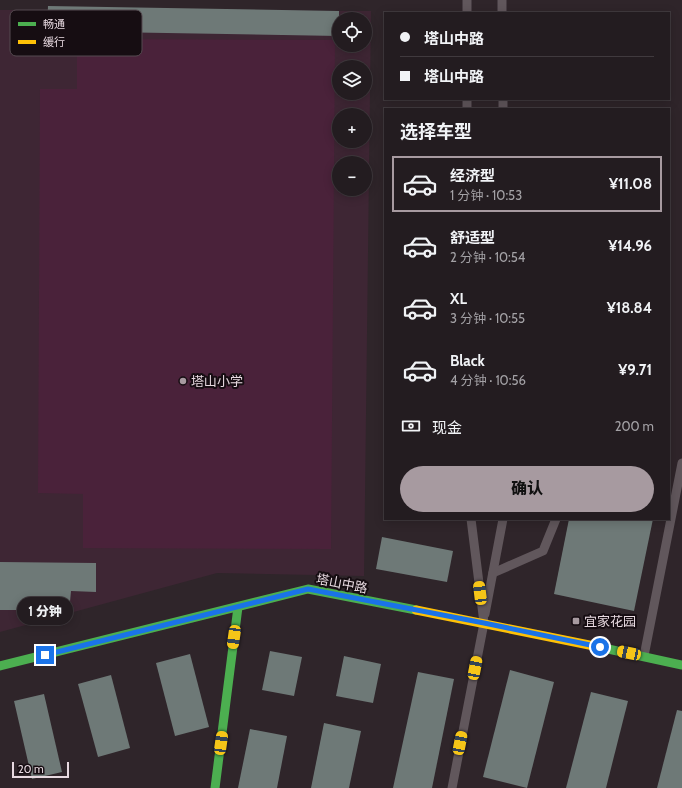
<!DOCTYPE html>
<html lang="zh">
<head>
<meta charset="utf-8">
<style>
	:root { --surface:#231c20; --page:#2f292d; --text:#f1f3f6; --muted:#a3a1a5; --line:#403a3e; --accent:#a79aa0 }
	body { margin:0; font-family:Cabin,"Noto Sans SC",sans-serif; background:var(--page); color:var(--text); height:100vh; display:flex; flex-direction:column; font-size:15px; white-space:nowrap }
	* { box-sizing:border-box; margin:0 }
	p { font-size:13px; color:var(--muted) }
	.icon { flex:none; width:22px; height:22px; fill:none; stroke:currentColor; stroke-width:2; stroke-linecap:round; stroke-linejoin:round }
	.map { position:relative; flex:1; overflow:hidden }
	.panel { position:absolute; left:384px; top:108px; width:286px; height:412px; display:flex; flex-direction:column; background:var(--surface); border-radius:0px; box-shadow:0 2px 10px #0003,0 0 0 1px var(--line) }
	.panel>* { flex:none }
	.top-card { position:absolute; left:384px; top:12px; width:286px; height:88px; border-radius:0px; box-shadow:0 2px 10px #0003,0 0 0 1px var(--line); display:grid; align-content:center; height:88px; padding:0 16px; background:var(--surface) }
	.controls { position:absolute; left:332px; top:12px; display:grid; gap:8px }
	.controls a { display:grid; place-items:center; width:40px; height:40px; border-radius:50%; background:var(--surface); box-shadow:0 2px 10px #0003,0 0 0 1px var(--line); font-size:20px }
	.scale { position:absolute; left:12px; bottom:10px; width:57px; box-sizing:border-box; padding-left:4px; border:2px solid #e7d9e0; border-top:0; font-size:11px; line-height:14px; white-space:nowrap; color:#e7d9e0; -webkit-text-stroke:3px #160d12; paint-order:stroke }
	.end { position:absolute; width:18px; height:18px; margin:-9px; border:5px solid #1a73e8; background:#fff; box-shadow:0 0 0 2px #fff }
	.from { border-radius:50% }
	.bubble { position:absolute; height:28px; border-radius:14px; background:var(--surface); box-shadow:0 2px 10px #0003,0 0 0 1px var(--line); font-size:13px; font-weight:800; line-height:28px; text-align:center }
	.car { position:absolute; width:12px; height:24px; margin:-12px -6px; border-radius:5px; box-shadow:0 0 3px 1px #0007; background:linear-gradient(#f5c518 24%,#345 0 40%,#f5c518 0 76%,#345 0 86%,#f5c518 0) }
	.top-card b { display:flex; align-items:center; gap:14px; height:38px; font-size:15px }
	.top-card b+b { border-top:1px solid var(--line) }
	.top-card i { width:10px; height:10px; background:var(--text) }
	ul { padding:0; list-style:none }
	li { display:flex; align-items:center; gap:12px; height:56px; margin:0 8px 6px; padding:0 8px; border:2px solid transparent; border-radius:0px }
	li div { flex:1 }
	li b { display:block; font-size:15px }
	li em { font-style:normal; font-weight:800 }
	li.on { border-color:var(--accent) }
	li>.icon { width:36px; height:36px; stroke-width:1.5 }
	h2 { padding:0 16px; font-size:18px; line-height:48px }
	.pay { display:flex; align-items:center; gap:10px; height:44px; padding:0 16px; font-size:15px }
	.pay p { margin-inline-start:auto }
	.action { display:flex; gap:8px; margin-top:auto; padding:8px 16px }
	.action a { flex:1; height:46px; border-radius:24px; background:var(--accent); color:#111; font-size:16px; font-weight:800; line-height:46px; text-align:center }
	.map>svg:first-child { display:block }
	.built { fill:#3e2634; fill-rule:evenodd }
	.green { fill:#4a223a }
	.building { fill:#6e7977 }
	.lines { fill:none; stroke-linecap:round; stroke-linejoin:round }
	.lane { stroke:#61575c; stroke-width:9 }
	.fast { stroke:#4caf50; stroke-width:9 }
	.slow { stroke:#ffc107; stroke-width:9 }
	.route { stroke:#1a73e8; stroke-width:5 }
	.poi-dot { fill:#a79aa0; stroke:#160d12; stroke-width:1.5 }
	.labels { text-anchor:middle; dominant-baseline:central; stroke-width:4; stroke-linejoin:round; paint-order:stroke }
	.poi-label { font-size:13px; fill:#e7d9e0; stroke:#160d12; text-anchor:start }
	.street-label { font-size:13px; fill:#e7d9e0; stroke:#160d12 }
	.key { fill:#160d12; stroke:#554a50; stroke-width:1 }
	.key-label { font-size:11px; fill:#e7d9e0 }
</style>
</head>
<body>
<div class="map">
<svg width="682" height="788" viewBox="0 0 682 788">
	<rect width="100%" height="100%" fill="#2f252a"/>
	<!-- built -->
	<path class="built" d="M 0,10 L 371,11 L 364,576 L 217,573 L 0,632 ZM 339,19 L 365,19 L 365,45 L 339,45 ZM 339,67 L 365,67 L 365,93 L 339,93 ZM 339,115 L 365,115 L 365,141 L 339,141 ZM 339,163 L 365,163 L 365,189 L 339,189 Z"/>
	<!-- green -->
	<path class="green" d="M 77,39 L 335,40 L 331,549 L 83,548 L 83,494 L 38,493 L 40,89 L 77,89 Z"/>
	<!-- building -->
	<g class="building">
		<path d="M 48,6 L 339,11 L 339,36 L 47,31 Z"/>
		<path d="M 569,519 L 653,519 L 634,611 L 554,594 Z"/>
		<path d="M 382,537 L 453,551 L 447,582 L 376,569 Z"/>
		<path d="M 0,562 L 96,563 L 96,592 L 71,591 L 70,602 L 23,602 L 22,610 L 0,610 Z"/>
		<path d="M 270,651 L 302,657 L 294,696 L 262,690 Z"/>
		<path d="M 190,654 L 209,727 L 175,736 L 156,663 Z"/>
		<path d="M 344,656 L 381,664 L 373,703 L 336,696 Z"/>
		<path d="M 510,670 L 554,682 L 527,788 L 483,777 Z"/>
		<path d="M 418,672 L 454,679 L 432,788 L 393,788 Z"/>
		<path d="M 111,675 L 130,748 L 98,757 L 78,684 Z"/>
		<path d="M 591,692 L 628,701 L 606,788 L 566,788 Z"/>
		<path d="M 44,694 L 62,772 L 32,779 L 14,701 Z"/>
		<path d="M 677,710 L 682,711 L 682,788 L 657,788 Z"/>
		<path d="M 324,723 L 361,731 L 349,788 L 311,788 Z"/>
		<path d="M 250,729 L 287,736 L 277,788 L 238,788 Z"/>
	</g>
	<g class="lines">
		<!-- lane -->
		<g class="lane">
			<path d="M 467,0 L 467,13"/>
			<path d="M 502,0 L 502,13"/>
			<path d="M 467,99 L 467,109"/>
			<path d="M 503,99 L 503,109"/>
			<path d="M 493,573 L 543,551 L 556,519"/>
			<path d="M 485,614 L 503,519"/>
			<path d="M 644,656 L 682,463"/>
			<path d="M 452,788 L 484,623 L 471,519"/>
		</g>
		<!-- fast -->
		<g class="fast">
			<path d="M 599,647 L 682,665"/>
			<path d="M 0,666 L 308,589 L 416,610"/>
			<path d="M 215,788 L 238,607"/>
		</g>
		<!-- slow -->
		<path class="slow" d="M 416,610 L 599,647"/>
	</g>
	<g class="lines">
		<!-- route -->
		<path class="route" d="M 45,655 L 308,589 L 484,623 L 600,647"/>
	</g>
	<!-- markers -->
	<g class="poi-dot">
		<circle cx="183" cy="381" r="4"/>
		<rect x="572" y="617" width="8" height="8" rx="2"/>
	</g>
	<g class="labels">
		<!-- poi labels -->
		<g class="poi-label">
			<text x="191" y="381">塔山小学</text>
			<text x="584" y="621">宜家花园</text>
		</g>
		<!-- street labels -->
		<g class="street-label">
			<text transform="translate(342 583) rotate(11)">塔山中路</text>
		</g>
	</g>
	<!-- legend -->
	<rect x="10" y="10" width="132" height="46" rx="6" class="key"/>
	<rect x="18" y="22" width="18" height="4" fill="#4caf50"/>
	<rect x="18" y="40" width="18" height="4" fill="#ffc107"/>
	<g class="key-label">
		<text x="43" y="28">畅通</text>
		<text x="43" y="46">缓行</text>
	</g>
</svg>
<div class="controls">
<a><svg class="icon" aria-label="locate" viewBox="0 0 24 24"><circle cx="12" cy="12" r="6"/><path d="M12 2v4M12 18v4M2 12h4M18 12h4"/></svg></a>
<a><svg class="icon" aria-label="layers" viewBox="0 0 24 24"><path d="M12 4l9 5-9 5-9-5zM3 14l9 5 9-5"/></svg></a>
<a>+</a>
<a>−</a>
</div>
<div class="scale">20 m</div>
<i class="end from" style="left:600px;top:647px"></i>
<i class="end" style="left:45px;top:655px"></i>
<div class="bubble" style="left:17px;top:597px;width:56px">1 分钟</div>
<i class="car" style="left:480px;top:593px;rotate:353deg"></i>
<i class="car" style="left:234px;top:637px;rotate:188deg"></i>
<i class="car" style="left:629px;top:653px;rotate:282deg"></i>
<i class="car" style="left:475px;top:668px;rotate:11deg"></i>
<i class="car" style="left:221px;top:743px;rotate:8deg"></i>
<i class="car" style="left:460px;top:743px;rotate:11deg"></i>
<div class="top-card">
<b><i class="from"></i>塔山中路</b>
<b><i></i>塔山中路</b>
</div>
<section class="panel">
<h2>选择车型</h2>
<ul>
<li class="on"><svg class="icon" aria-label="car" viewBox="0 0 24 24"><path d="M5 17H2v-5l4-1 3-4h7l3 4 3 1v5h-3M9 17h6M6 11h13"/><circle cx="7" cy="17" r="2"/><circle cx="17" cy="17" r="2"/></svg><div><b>经济型</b><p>1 分钟 · 10:53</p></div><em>¥11.08</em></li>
<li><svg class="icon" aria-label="car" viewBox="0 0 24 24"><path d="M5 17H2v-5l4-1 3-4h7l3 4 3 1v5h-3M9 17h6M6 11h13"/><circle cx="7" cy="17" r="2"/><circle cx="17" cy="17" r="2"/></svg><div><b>舒适型</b><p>2 分钟 · 10:54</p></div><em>¥14.96</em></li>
<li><svg class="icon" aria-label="car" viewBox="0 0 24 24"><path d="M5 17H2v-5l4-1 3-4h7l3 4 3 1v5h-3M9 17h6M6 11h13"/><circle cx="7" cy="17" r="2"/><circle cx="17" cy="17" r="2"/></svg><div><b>XL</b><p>3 分钟 · 10:55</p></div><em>¥18.84</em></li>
<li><svg class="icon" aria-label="car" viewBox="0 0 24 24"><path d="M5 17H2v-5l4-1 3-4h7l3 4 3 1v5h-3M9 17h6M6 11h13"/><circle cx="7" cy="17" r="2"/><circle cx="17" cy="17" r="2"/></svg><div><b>Black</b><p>4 分钟 · 10:56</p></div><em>¥9.71</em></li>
</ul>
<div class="pay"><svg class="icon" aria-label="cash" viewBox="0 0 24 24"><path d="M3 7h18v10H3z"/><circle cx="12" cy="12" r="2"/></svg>现金<p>200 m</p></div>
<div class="action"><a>确认</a></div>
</section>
</div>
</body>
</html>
